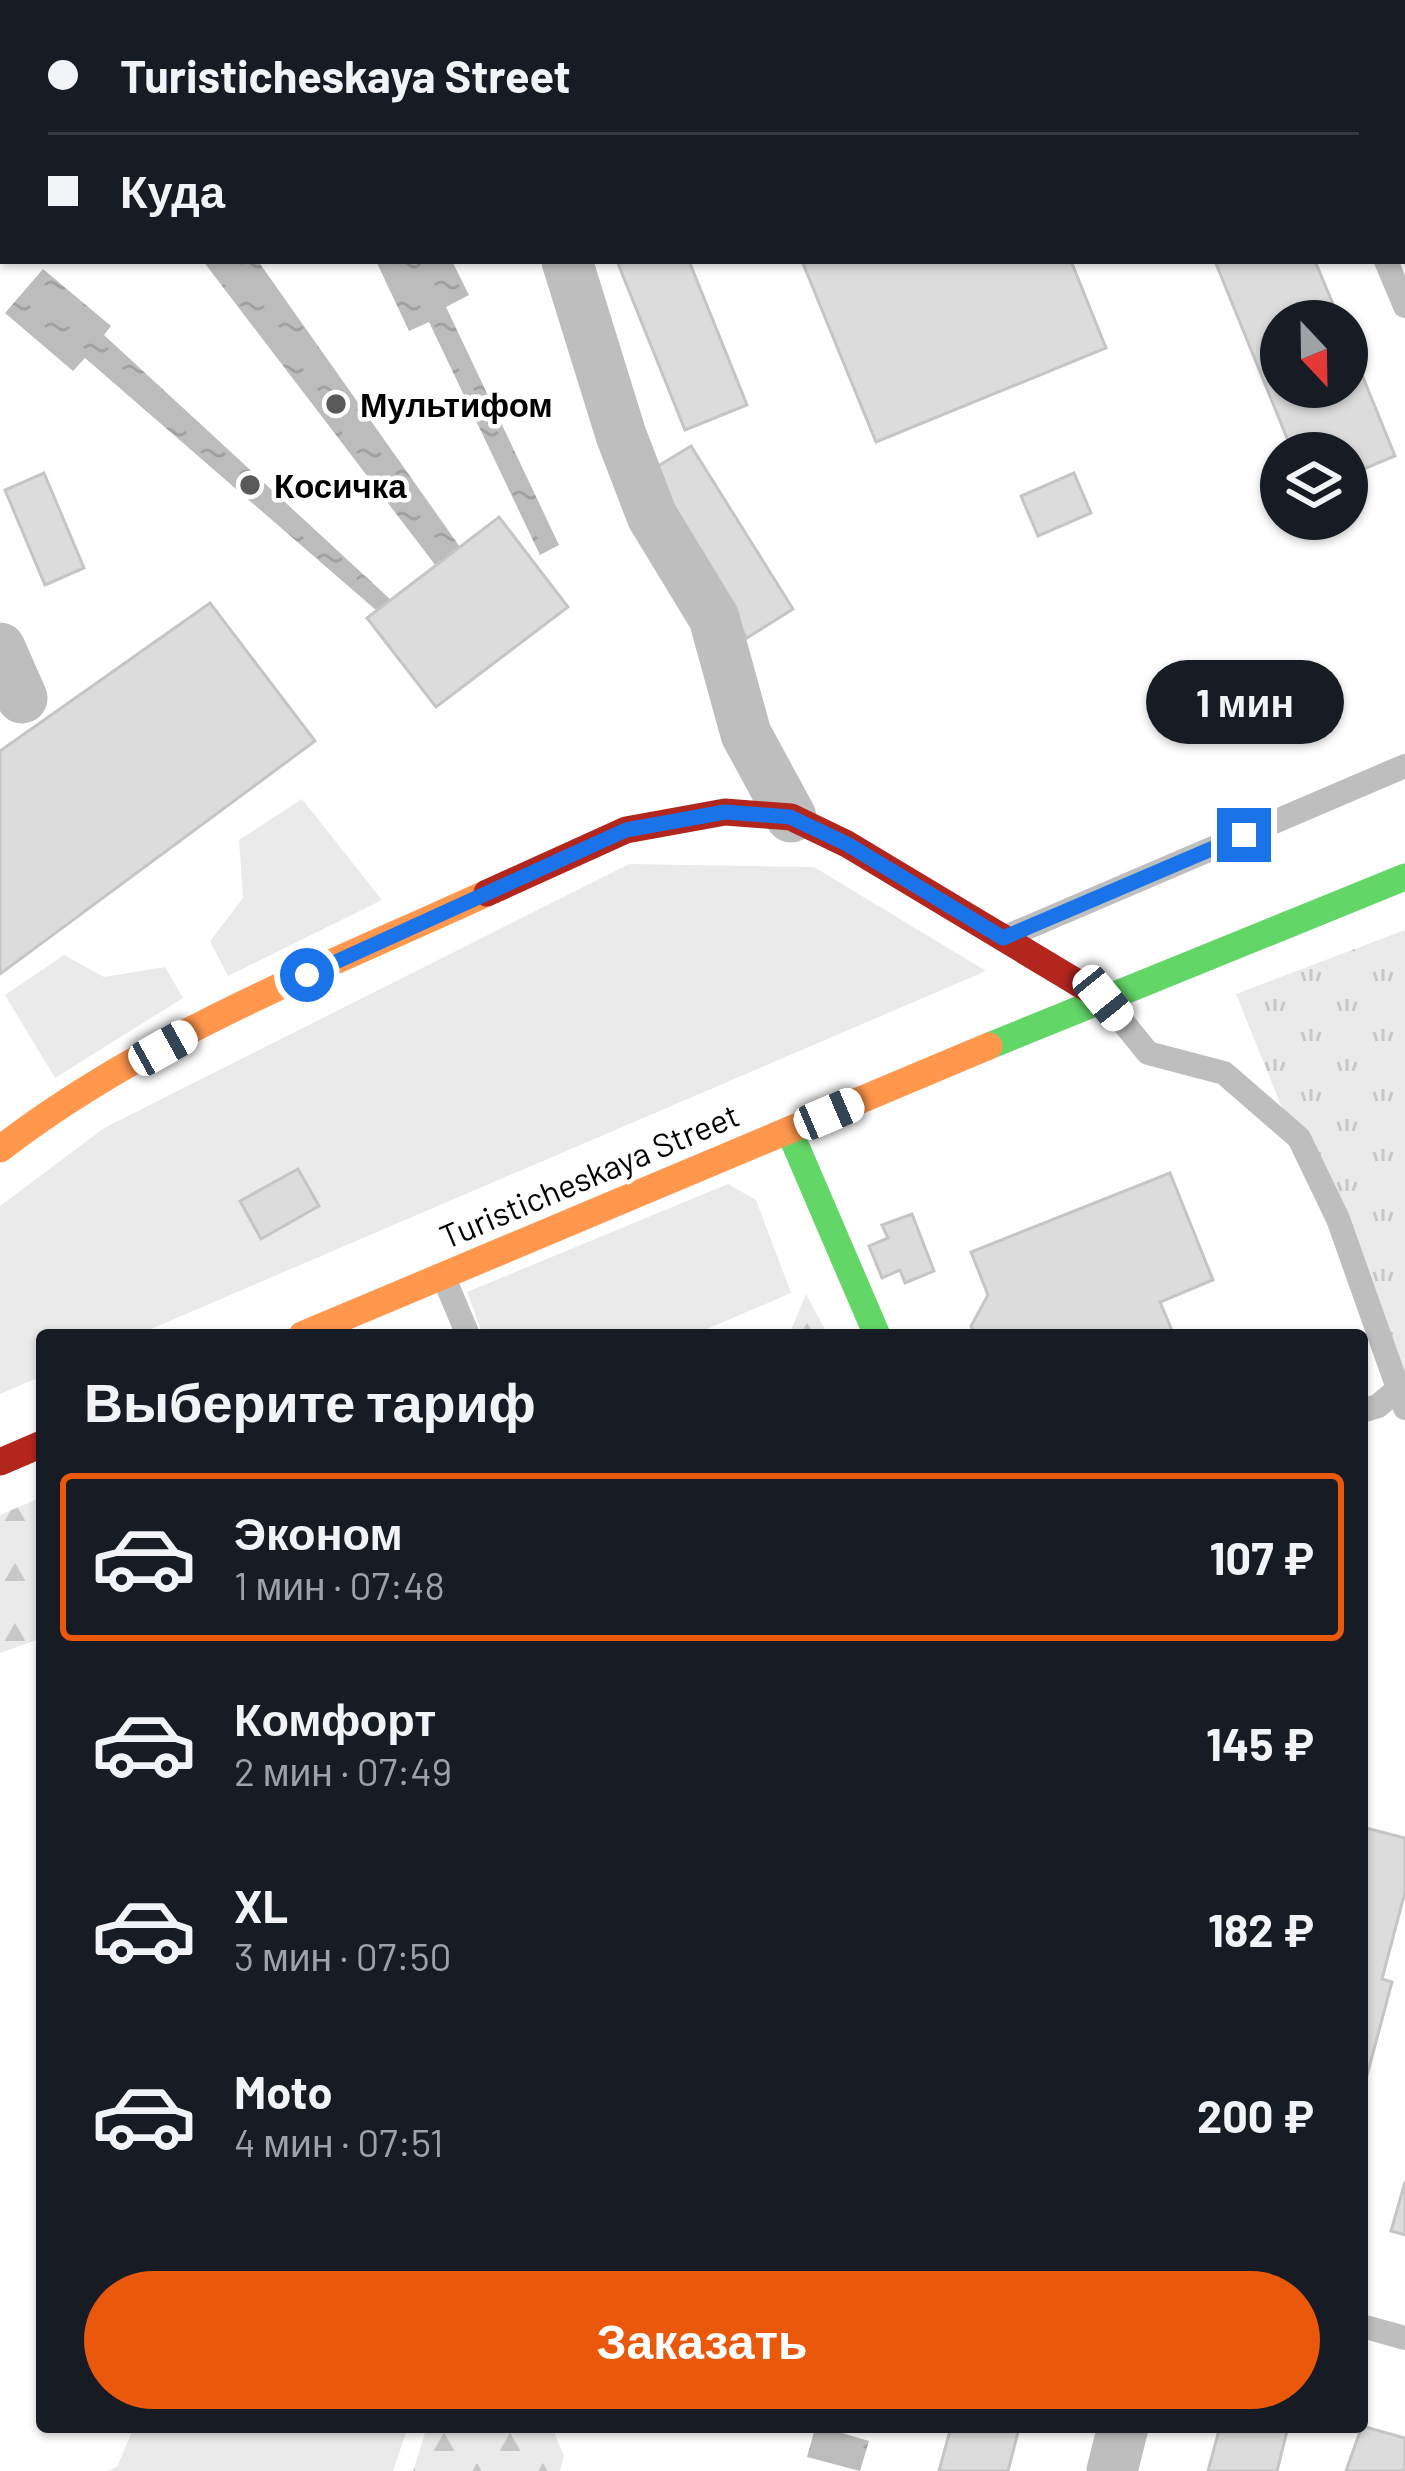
<!DOCTYPE html>
<html lang="ru">
<head>
<meta charset="utf-8">
<style>
	:root { --surface:#171b24; --page:#20242c; --text:#f1f3f6; --muted:#9ea1a6; --line:#363941; --accent:#ea580c }
	body { margin:0; font-family:Barlow,sans-serif; background:var(--page); color:var(--text); height:100vh; display:flex; flex-direction:column; font-size:45px; white-space:nowrap }
	* { box-sizing:border-box; margin:0 }
	p { font-size:39px; color:var(--muted) }
	.icon { flex:none; width:66px; height:66px; fill:none; stroke:currentColor; stroke-width:2; stroke-linecap:round; stroke-linejoin:round }
	.map { position:relative; flex:1; overflow:hidden }
	.panel { position:absolute; left:36px; top:1329px; width:1332px; height:1104px; display:flex; flex-direction:column; background:var(--surface); border-radius:12px; box-shadow:0 3px 9px #0004 }
	.panel>* { flex:none }
	.guide { position:absolute; left:0px; top:0px; width:1407px; height:264px; box-shadow:0 3px 9px #0004; display:grid; align-content:center; height:264px; padding:0 48px; background:var(--surface) }
	.needle { width:78px; rotate:158deg }
	.tools { position:absolute; left:1260px; top:300px; display:grid; gap:24px }
	.tools a { display:grid; place-items:center; width:108px; height:108px; border-radius:50%; background:var(--surface); box-shadow:0 3px 9px #0004; font-size:60px }
	.end { position:absolute; width:54px; height:54px; margin:-27px; border:15px solid #1a73e8; background:#fff; box-shadow:0 0 0 6px #fff }
	.from { border-radius:50% }
	.bubble { position:absolute; height:84px; border-radius:42px; background:var(--surface); box-shadow:0 3px 9px #0004; font-size:39px; font-weight:700; line-height:84px; text-align:center }
	.car { position:absolute; width:36px; height:72px; margin:-36px -18px; border-radius:15px; box-shadow:0 0 9px 3px #0007; background:linear-gradient(#fff 24%,#345 0 40%,#fff 0 76%,#345 0 86%,#fff 0) }
	.guide b { display:flex; align-items:center; gap:42px; height:114px; font-size:45px }
	.guide b+b { border-top:3px solid var(--line) }
	.guide i { width:30px; height:30px; background:var(--text) }
	ul { padding:0; list-style:none }
	li { display:flex; align-items:center; gap:36px; height:168px; margin:0 24px 18px; padding:0 24px; border:6px solid transparent; border-radius:12px }
	li div { flex:1 }
	li b { display:block; font-size:45px }
	li em { font-style:normal; font-weight:700 }
	li.on { border-color:var(--accent) }
	li>.icon { width:108px; height:108px; stroke-width:1.5 }
	h2 { padding:0 48px; font-size:54px; line-height:144px }
	.action { display:flex; gap:24px; margin-top:auto; padding:24px 48px }
	.action a { flex:1; height:138px; border-radius:72px; background:var(--accent); color:#fff; font-size:48px; font-weight:700; line-height:138px; text-align:center }
	.map>svg:first-child { display:block }
	.green { fill:#eaeaea }
	.forest { fill:url(#forest-firs) }
	.park { fill:url(#park-tufts) }
	.water { fill:url(#water-ripples) }
	.building { fill:#dcdcdc; stroke:#c5c5c5; stroke-width:3 }
	.lines { fill:none; stroke-linecap:round; stroke-linejoin:round }
	.lane { stroke:#bebebe; stroke-width:24 }
	.street { stroke:#bebebe; stroke-width:51 }
	.fast { stroke:#63d668; stroke-width:27 }
	.slow { stroke:#ff974d; stroke-width:27 }
	.jam { stroke:#b3261e; stroke-width:27 }
	.route { stroke:#1a73e8; stroke-width:15 }
	.poi-dot { fill:#595959; stroke:#fff; stroke-width:4.5 }
	.labels { text-anchor:middle; dominant-baseline:central; stroke-width:9; stroke-linejoin:round; paint-order:stroke }
	.poi-label { font-size:33px; font-weight:bold; fill:#000; stroke:#fff; text-anchor:start }
	.street-label { font-size:33px; fill:#000; stroke:#fff }
</style>
</head>
<body>
<div class="map">
<svg width="1405" height="2471" viewBox="0 0 1405 2471">
	<defs>
		<pattern id="forest-firs" width="22" height="20" patternUnits="userSpaceOnUse" patternTransform="scale(3)"><rect width="22" height="20" fill="#eaeaea"/><path d="M5 1l3.5 6h-7zM16 11l3.5 6h-7z" fill="#c7c7c7"/></pattern>
		<pattern id="park-tufts" width="24" height="20" patternUnits="userSpaceOnUse" patternTransform="scale(3)"><rect width="24" height="20" fill="#eaeaea"/><path d="M3 7l-1-3M5 7V3M7 7l1-3M15 17l-1-3M17 17v-4M19 17l1-3" fill="none" stroke="#c7c7c7"/></pattern>
		<pattern id="water-ripples" width="26" height="14" patternUnits="userSpaceOnUse" patternTransform="scale(3)"><rect width="26" height="14" fill="#bcbcbc"/><path d="M2 4q2-2 4 0t4 0M15 11q2-2 4 0t4 0" fill="none" stroke="#a0a0a0"/></pattern>
	</defs>
	<rect width="100%" height="100%" fill="#fff"/>
	<!-- green -->
	<g class="green">
		<path d="M 302,799 L 382,900 L 228,976 L 210,941 L 243,898 L 239,840 Z"/>
		<path d="M 629,864 L 814,867 L 986,971 L 137,1335 L 42,1335 L 42,1376 L 0,1394 L 0,1206 L 104,1128 Z"/>
		<path d="M 64,955 L 104,977 L 165,967 L 183,998 L 55,1078 L 5,995 Z"/>
		<path d="M 728,1184 L 756,1200 L 791,1293 L 693,1335 L 483,1335 L 467,1292 Z"/>
		<path d="M 134,2427 L 408,2427 L 393,2471 L 106,2471 L 117,2467 Z"/>
	</g>
	<!-- forest -->
	<g class="forest">
		<path d="M 806,1294 L 828,1335 L 789,1335 Z"/>
		<path d="M 42,1497 L 42,1638 L 0,1653 L 0,1515 Z"/>
		<path d="M 427,2427 L 552,2427 L 564,2456 L 560,2471 L 413,2471 Z"/>
	</g>
	<!-- park -->
	<path class="park" d="M 1405,930 L 1405,1413 L 1236,994 Z"/>
	<!-- water -->
	<g class="water">
		<path d="M 203,261 L 258,261 L 460,547 L 436,566 Z"/>
		<path d="M 376,261 L 452,261 L 469,295 L 446,307 L 559,545 L 540,555 L 429,322 L 409,331 Z"/>
		<path d="M 43,269 L 111,326 L 104,335 L 391,600 L 377,611 L 85,358 L 73,371 L 5,313 Z"/>
		<path d="M 807,2427 L 822,2427 L 869,2441 L 860,2471 L 807,2457 L 814,2432 Z"/>
	</g>
	<!-- building -->
	<g class="building">
		<path d="M 541,0 L 620,0 L 621,3 L 542,3 Z"/>
		<path d="M 711,0 L 951,0 L 944,3 Z"/>
		<path d="M 1048,0 L 1405,0 L 1405,53 L 1404,3 L 1041,3 Z"/>
		<path d="M 617,261 L 689,261 L 747,405 L 685,430 Z"/>
		<path d="M 802,261 L 1071,261 L 1106,348 L 876,442 Z"/>
		<path d="M 1215,261 L 1315,261 L 1340,321 L 1281,321 L 1281,387 L 1347,387 L 1347,338 L 1395,456 L 1347,476 L 1347,453 L 1293,453 Z"/>
		<path d="M 691,446 L 793,609 L 747,638 L 645,474 Z"/>
		<path d="M 44,473 L 84,568 L 45,585 L 5,490 Z"/>
		<path d="M 1074,473 L 1091,513 L 1038,536 L 1021,496 Z"/>
		<path d="M 499,517 L 568,607 L 436,707 L 367,618 Z"/>
		<path d="M 210,603 L 315,741 L 0,974 L 0,751 Z"/>
		<path d="M 298,1169 L 319,1206 L 261,1239 L 240,1201 Z"/>
		<path d="M 1170,1173 L 1213,1280 L 1160,1302 L 1174,1335 L 975,1335 L 971,1326 L 988,1295 L 971,1252 Z"/>
		<path d="M 912,1214 L 934,1271 L 905,1283 L 900,1270 L 882,1278 L 869,1246 L 888,1238 L 882,1225 Z"/>
		<path d="M 1362,1827 L 1405,1838 L 1405,1892 L 1382,1979 L 1392,1982 L 1362,2094 Z"/>
		<path d="M 1405,2182 L 1405,2235 L 1391,2231 Z"/>
		<path d="M 1362,2426 L 1405,2438 L 1405,2471 L 1346,2471 Z"/>
		<path d="M 951,2427 L 1030,2427 L 1029,2431 L 1019,2428 L 1008,2471 L 939,2471 Z"/>
		<path d="M 1220,2427 L 1288,2427 L 1277,2471 L 1208,2471 Z"/>
	</g>
	<g class="lines">
		<!-- lane -->
		<g class="lane">
			<path d="M 1404,82 L 1405,82"/>
			<path d="M 1386,261 L 1405,306"/>
			<path d="M 1010,935 L 1405,766"/>
			<path d="M 1105,1000 L 1148,1053 L 1224,1073 L 1299,1138 L 1338,1219 L 1405,1408"/>
			<path d="M 444,1278 L 468,1335"/>
			<path d="M 1362,1411 L 1378,1406 L 1405,1383"/>
			<path d="M 1362,2326 L 1405,2338"/>
		</g>
		<!-- street -->
		<g class="street">
			<path d="M 473,0 L 475,3"/>
			<path d="M 567,261 L 621,435 L 652,516 L 714,618 L 746,734 L 791,817"/>
			<path d="M 0,648 L 22,698"/>
			<path d="M 1112,2471 L 1123,2427"/>
		</g>
		<!-- fast -->
		<g class="fast">
			<path d="M 989,1046 L 1405,877"/>
			<path d="M 789,1130 L 877,1335"/>
		</g>
		<!-- slow -->
		<g class="slow">
			<path d="M 0,1149 C 145,1037 321,969 487,893"/>
			<path d="M 302,1335 L 989,1046"/>
		</g>
		<!-- jam -->
		<g class="jam">
			<path d="M 487,893 L 626,830 L 725,812 L 791,817 L 847,844 L 1103,998"/>
			<path d="M 0,1462 L 42,1444"/>
		</g>
	</g>
	<g class="lines">
		<!-- route -->
		<path class="route" d="M 307,975 L 626,830 L 725,812 L 790,817 L 847,844 L 1003,938 L 1244,835"/>
	</g>
	<!-- markers -->
	<g class="poi-dot">
		<circle cx="336" cy="404" r="12"/>
		<circle cx="250" cy="485" r="12"/>
	</g>
	<g class="labels">
		<!-- poi labels -->
		<g class="poi-label">
			<text x="360" y="404">Мультифом</text>
			<text x="274" y="485">Косичка</text>
		</g>
		<!-- street labels -->
		<g class="street-label">
			<text transform="translate(589 1175) rotate(-23)">Turisticheskaya Street</text>
		</g>
	</g>
</svg>
<div class="tools">
<a><svg class="needle" viewBox="-14 -14 28 28"><path d="M0-13l5 13h-10z" fill="#e53935"/><path d="M0 13l5-13h-10z" fill="#9ea1a6"/></svg></a>
<a><svg class="icon" aria-label="layers" viewBox="0 0 24 24"><path d="M12 4l9 5-9 5-9-5zM3 14l9 5 9-5"/></svg></a>
</div>
<i class="end from" style="left:307px;top:975px"></i>
<i class="end" style="left:1244px;top:835px"></i>
<div class="bubble" style="left:1146px;top:660px;width:198px">1 мин</div>
<i class="car" style="left:1103px;top:998px;rotate:141deg"></i>
<i class="car" style="left:163px;top:1048px;rotate:61deg"></i>
<i class="car" style="left:829px;top:1114px;rotate:67deg"></i>
<div class="guide">
<b><i class="from"></i>Turisticheskaya Street</b>
<b><i></i>Куда</b>
</div>
<section class="panel">
<h2>Выберите тариф</h2>
<ul>
<li class="on"><svg class="icon" aria-label="car" viewBox="0 0 24 24"><path d="M5 17H2v-5l4-1 3-4h7l3 4 3 1v5h-3M9 17h6M6 11h13"/><circle cx="7" cy="17" r="2"/><circle cx="17" cy="17" r="2"/></svg><div><b>Эконом</b><p>1 мин · 07:48</p></div><em>107 ₽</em></li>
<li><svg class="icon" aria-label="car" viewBox="0 0 24 24"><path d="M5 17H2v-5l4-1 3-4h7l3 4 3 1v5h-3M9 17h6M6 11h13"/><circle cx="7" cy="17" r="2"/><circle cx="17" cy="17" r="2"/></svg><div><b>Комфорт</b><p>2 мин · 07:49</p></div><em>145 ₽</em></li>
<li><svg class="icon" aria-label="car" viewBox="0 0 24 24"><path d="M5 17H2v-5l4-1 3-4h7l3 4 3 1v5h-3M9 17h6M6 11h13"/><circle cx="7" cy="17" r="2"/><circle cx="17" cy="17" r="2"/></svg><div><b>XL</b><p>3 мин · 07:50</p></div><em>182 ₽</em></li>
<li><svg class="icon" aria-label="car" viewBox="0 0 24 24"><path d="M5 17H2v-5l4-1 3-4h7l3 4 3 1v5h-3M9 17h6M6 11h13"/><circle cx="7" cy="17" r="2"/><circle cx="17" cy="17" r="2"/></svg><div><b>Moto</b><p>4 мин · 07:51</p></div><em>200 ₽</em></li>
</ul>
<div class="action"><a>Заказать</a></div>
</section>
</div>
</body>
</html>
